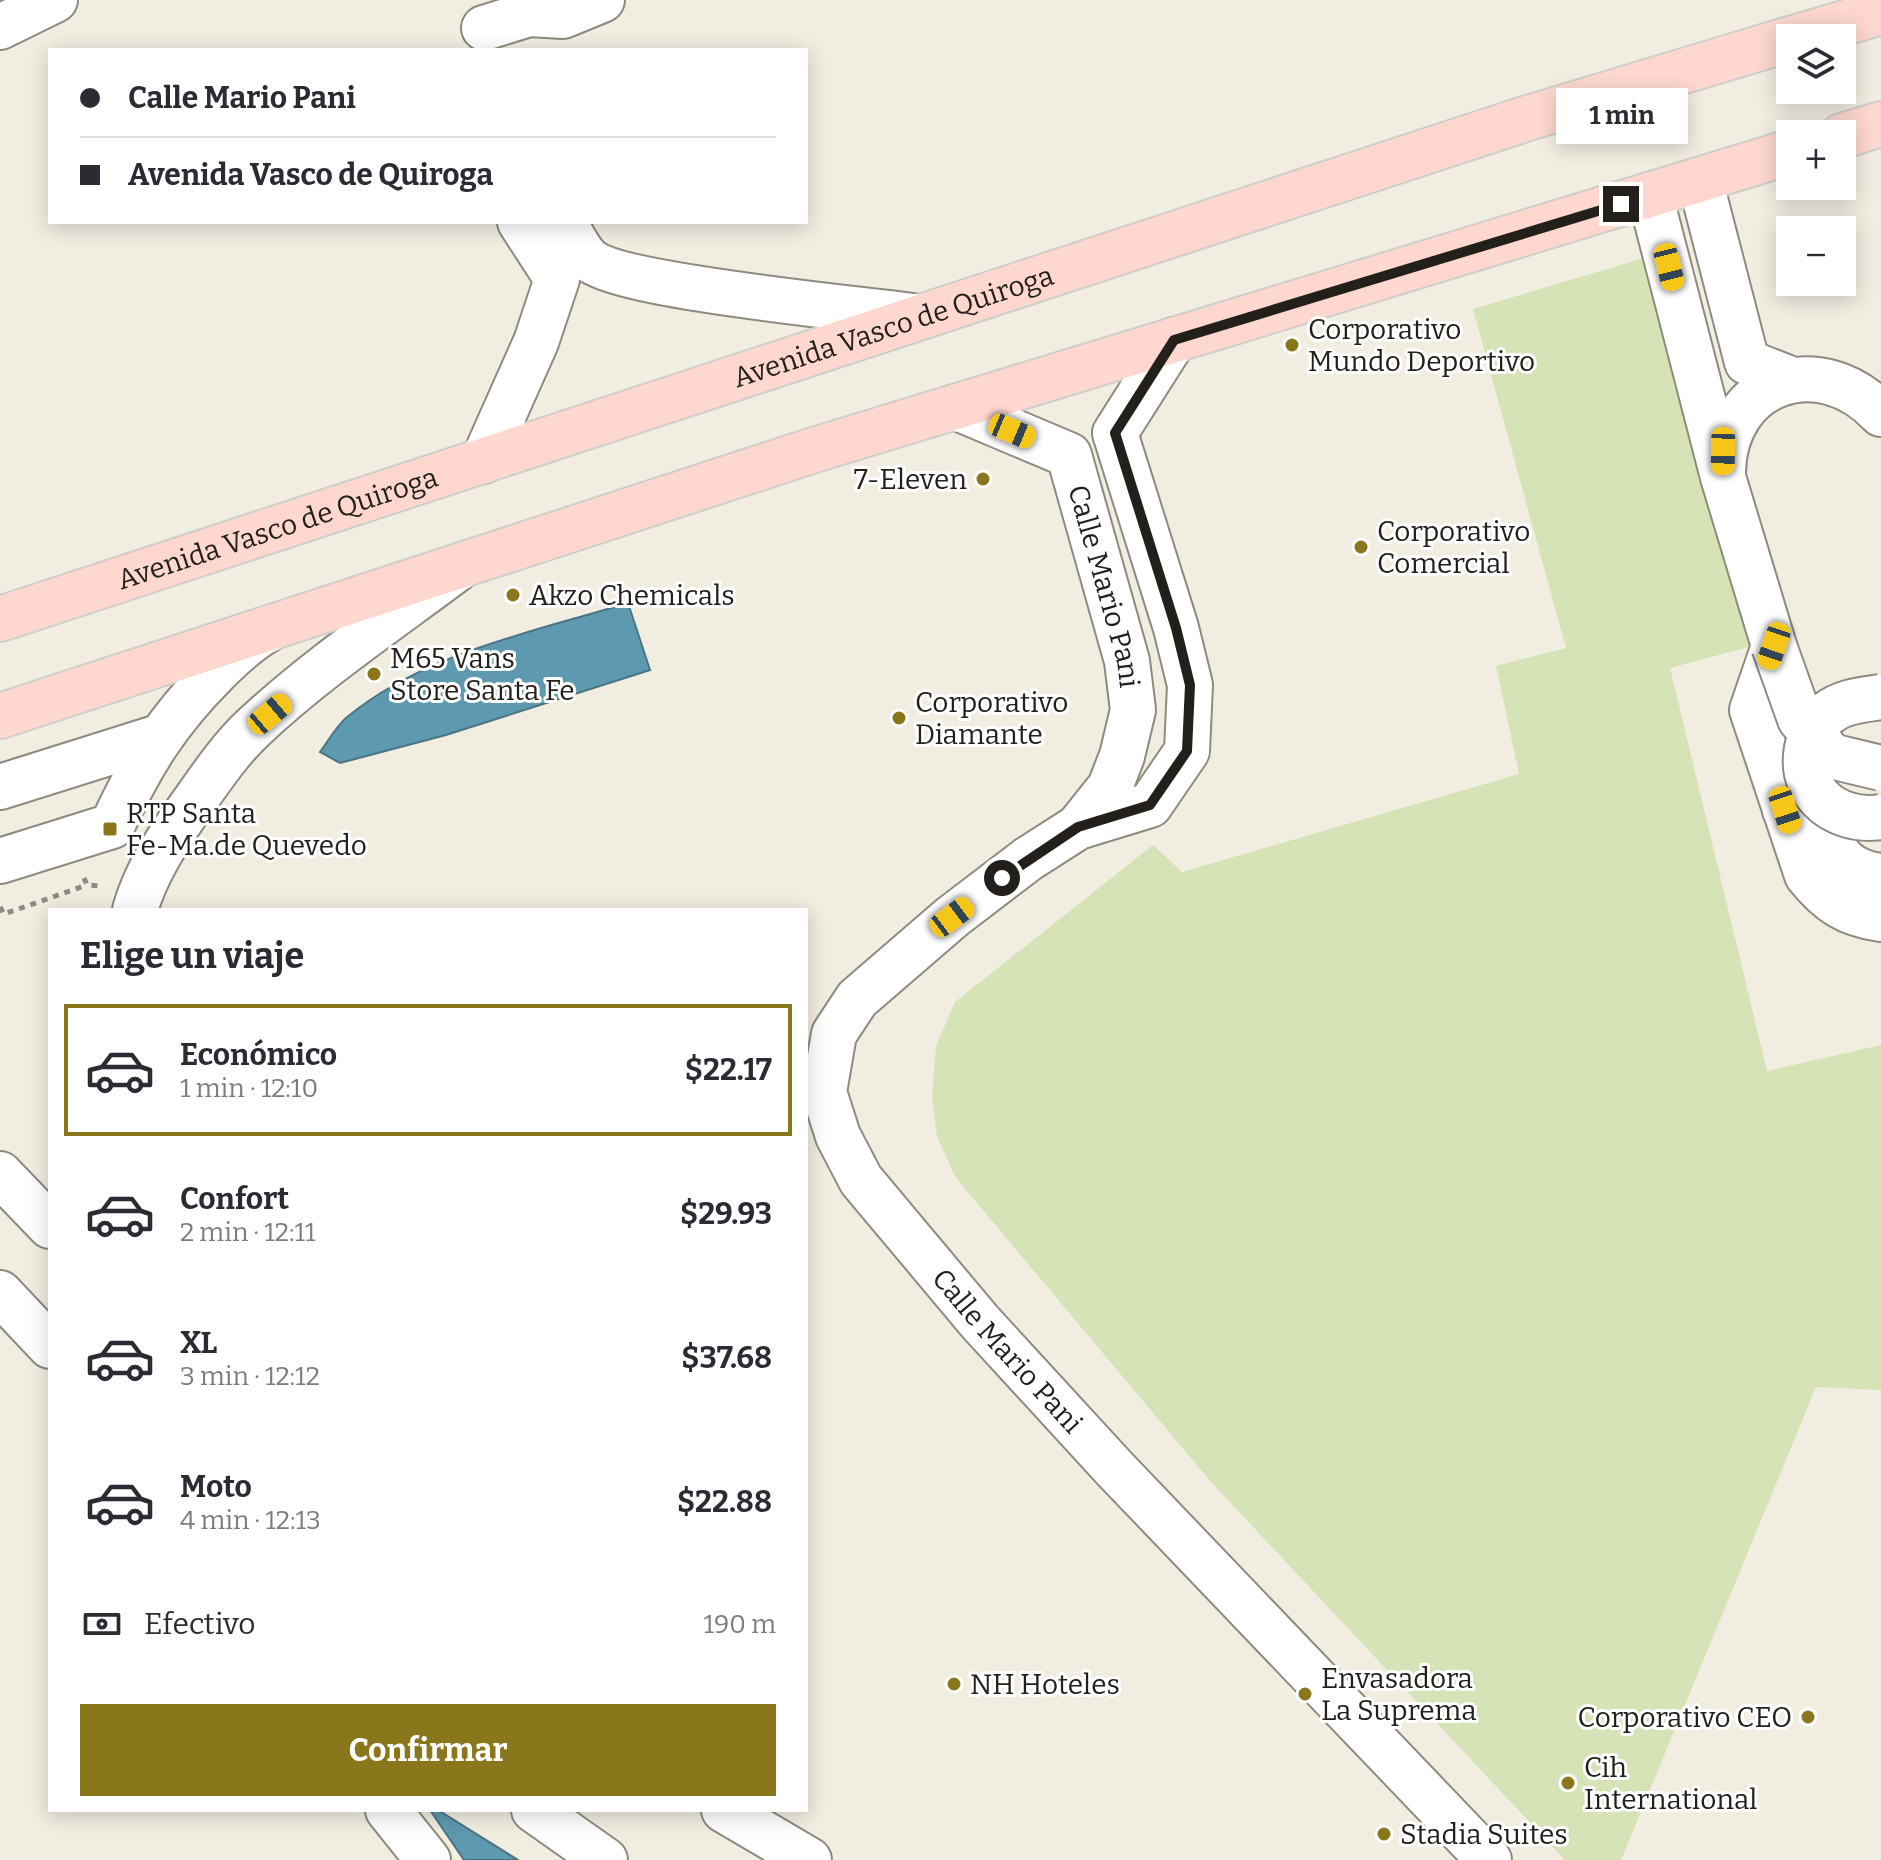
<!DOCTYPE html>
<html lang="es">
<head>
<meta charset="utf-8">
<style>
	:root { --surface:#fff; --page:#f2f2f3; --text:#2b2b33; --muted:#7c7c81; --line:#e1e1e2; --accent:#8a771b }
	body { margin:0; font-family:Bitter,serif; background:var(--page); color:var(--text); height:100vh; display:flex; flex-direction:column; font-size:30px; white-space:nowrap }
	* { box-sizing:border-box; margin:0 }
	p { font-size:26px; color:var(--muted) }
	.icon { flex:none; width:44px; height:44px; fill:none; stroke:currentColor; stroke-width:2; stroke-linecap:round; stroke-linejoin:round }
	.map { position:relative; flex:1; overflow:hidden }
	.side { position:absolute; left:48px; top:908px; width:760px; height:904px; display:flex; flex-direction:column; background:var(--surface); border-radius:0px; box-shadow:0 4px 20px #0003 }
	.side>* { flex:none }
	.hud { position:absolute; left:48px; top:48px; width:760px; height:176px; border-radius:0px; box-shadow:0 4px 20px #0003; display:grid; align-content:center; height:176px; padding:0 32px; background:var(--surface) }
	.tools { position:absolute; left:1776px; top:24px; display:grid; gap:16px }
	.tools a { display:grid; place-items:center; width:80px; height:80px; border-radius:0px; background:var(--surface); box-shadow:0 4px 20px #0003; font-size:40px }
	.end { position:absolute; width:36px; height:36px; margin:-18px; border:10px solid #23201c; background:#fff; box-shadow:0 0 0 4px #fff }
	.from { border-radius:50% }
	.bubble { position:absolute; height:56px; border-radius:0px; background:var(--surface); box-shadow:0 4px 20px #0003; font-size:26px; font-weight:700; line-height:56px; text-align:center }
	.car { position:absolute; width:24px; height:48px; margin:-24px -12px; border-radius:10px; box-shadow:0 0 6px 2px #0007; background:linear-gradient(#f5c518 24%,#345 0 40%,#f5c518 0 76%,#345 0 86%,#f5c518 0) }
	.hud b { display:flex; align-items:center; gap:28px; height:76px; font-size:30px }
	.hud b+b { border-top:2px solid var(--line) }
	.hud i { width:20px; height:20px; background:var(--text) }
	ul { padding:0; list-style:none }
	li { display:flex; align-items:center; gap:24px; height:132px; margin:0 16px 12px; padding:0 16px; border:4px solid transparent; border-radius:0px }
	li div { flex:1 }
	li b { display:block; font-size:30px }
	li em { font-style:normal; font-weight:700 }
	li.current { border-color:var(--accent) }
	li>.icon { width:72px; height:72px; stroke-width:1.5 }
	h2 { padding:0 32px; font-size:36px; line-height:96px }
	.pay { display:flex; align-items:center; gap:20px; height:88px; padding:0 32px; font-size:30px }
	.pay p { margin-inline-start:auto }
	.primary-button { display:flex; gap:16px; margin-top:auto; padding:16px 32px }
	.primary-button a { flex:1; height:92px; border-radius:0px; background:var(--accent); color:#fff; font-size:32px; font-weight:700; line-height:92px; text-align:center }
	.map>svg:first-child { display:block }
	.green { fill:#d6e3b6 }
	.water { fill:#5d99af; stroke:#4c7583; stroke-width:2 }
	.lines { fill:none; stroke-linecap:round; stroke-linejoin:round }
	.minor-casing { stroke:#8f8a7f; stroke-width:48 }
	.major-casing { stroke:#cfcecd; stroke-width:48 }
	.path { stroke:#8f8b83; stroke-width:5; stroke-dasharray:6 6; stroke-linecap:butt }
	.minor { stroke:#fff; stroke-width:44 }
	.major { stroke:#fed8ce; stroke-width:44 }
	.minor-bridge-casing { stroke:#8f8a7f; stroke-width:48; stroke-linecap:butt }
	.minor-bridge { stroke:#fff; stroke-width:44 }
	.route { stroke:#23201c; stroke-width:10 }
	.poi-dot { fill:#8a771b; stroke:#fff; stroke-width:3 }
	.labels { text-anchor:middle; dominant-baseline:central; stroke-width:6; stroke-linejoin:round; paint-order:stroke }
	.street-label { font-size:28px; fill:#23201c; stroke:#fff }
	.poi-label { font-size:28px; fill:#23201c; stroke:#fff; text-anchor:start }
</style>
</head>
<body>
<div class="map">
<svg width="1881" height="1860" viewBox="0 0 1881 1860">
	<rect width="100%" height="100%" fill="#f2ede1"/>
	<!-- green -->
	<path class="green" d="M 1651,256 L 1749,647 L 1670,668 L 1767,1071 L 1881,1045 L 1881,1390 L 1816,1387 L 1621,1860 L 1565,1860 L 1211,1482 L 956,1178 L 937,1137 L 932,1096 L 936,1046 L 955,1002 L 1153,845 L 1182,872 L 1519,774 L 1496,666 L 1566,648 L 1473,309 Z"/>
	<!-- water -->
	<g class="water">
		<path d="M 628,603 L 650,670 L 446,735 L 340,763 L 320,752 C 328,741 336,727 346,718 C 424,653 533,632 628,603 Z"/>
		<path d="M 430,1810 L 438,1810 L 518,1860 L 464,1860 Z"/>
	</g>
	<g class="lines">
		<!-- minor casing -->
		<g class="minor-casing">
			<g id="minor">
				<path d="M 0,27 L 55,0"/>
				<path d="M 484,28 L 529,14 L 563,16 L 602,0"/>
				<path d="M 1700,180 L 1747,362 L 1793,380"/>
				<path d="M 1650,195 L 1723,477 L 1774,646 L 1752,710 L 1807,875 C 1829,902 1846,914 1881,919"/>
				<path d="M 564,222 C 571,233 578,249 587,258 C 616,287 865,309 920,317"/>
				<path id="s1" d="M 1174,340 L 1115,433 L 1176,628 L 1190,685 L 1187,751 L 1150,805 L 1078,827 L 1028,859 L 952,917 L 857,999 L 834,1034 L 824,1092 L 838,1136 L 861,1180 L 980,1322 L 1114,1468 L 1489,1860"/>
				<path id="s2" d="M 955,407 L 1069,455 L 1127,661 L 1133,710 L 1122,756 L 1110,787 L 1078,827"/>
				<path d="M 483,461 L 536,342 L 557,279 L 520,222"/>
				<path d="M 1723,472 C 1725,381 1819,348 1881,414"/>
				<path d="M 0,787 L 159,737"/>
				<path d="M 1785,810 L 1826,827 C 1834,857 1850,872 1881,876"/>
				<path d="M 0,861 L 112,826 C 141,763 167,721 216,672 C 232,656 249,640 269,629"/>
				<path d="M 135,910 C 145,875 165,843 186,813 C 207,784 228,751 254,727 C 316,669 389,620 457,569"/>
				<path d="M 0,1174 L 50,1226"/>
				<path d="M 0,1293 L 50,1346"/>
				<path d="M 388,1810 L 428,1860"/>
				<path d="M 534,1810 L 605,1860"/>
				<path d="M 724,1810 L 809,1860"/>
			</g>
		</g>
		<!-- major casing -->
		<g class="major-casing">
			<g id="major">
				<path d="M 1794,38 L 1881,12"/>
				<path d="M 1842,136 L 1881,124"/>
				<path id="s3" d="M 0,619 L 1528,118 L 1790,39"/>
				<path d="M 0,716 L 814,450 L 1790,152"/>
			</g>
		</g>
		<!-- path -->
		<g class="path">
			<path d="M 84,878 L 87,885 L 101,886"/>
			<path d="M 0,907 L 4,914 L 87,885"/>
		</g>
		<!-- minor -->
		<use href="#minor" class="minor"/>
		<!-- major -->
		<use href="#major" class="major"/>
		<!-- minor-bridge casing -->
		<g class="minor-bridge-casing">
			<g id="minor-bridge">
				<path d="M 1774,646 L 1800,719 L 1831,756 L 1881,768"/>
				<path d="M 1881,697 C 1863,700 1843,701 1828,713 C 1820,719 1813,729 1810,738 C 1792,788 1833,824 1881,817"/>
			</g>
		</g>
		<!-- minor-bridge -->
		<use href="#minor-bridge" class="minor-bridge"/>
	</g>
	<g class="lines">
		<!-- route -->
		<path class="route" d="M 1002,878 L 1078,827 L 1150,805 L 1187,751 L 1190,685 L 1176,628 L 1115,433 L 1174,340 L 1621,204"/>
	</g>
	<!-- markers -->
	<g class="poi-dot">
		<circle cx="1292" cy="345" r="8"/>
		<circle cx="983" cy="479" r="8"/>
		<circle cx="1361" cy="547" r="8"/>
		<circle cx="513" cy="595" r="8"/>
		<circle cx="374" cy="674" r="8"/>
		<circle cx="899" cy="718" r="8"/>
		<rect x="102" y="821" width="16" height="16" rx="4"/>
		<circle cx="954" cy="1684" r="8"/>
		<circle cx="1305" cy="1694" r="8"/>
		<circle cx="1808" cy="1717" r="8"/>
		<circle cx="1568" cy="1783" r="8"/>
		<circle cx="1384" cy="1834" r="8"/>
	</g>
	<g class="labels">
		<!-- street labels -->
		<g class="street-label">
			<text stroke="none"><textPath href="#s3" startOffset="940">Avenida Vasco de Quiroga</textPath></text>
			<text stroke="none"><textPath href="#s3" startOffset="292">Avenida Vasco de Quiroga</textPath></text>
			<text stroke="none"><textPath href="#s2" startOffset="260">Calle Mario Pani</textPath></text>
			<text stroke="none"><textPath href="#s1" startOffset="1282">Calle Mario Pani</textPath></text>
		</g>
		<!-- poi labels -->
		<g class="poi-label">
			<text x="1308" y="329">Corporativo<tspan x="1308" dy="32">Mundo Deportivo</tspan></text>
			<text x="967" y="479" text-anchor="end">7-Eleven</text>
			<text x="1377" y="531">Corporativo<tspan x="1377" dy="32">Comercial</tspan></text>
			<text x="529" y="595">Akzo Chemicals</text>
			<text x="390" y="658">M65 Vans<tspan x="390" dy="32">Store Santa Fe</tspan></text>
			<text x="915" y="702">Corporativo<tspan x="915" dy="32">Diamante</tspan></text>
			<text x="126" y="813">RTP Santa<tspan x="126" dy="32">Fe-Ma.de Quevedo</tspan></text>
			<text x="1321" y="1678">Envasadora<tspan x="1321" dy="32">La Suprema</tspan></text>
			<text x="970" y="1684">NH Hoteles</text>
			<text x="1792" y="1717" text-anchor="end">Corporativo CEO</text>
			<text x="1584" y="1767">Cih<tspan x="1584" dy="32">International</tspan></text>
			<text x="1400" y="1834">Stadia Suites</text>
		</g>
	</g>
</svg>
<div class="tools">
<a><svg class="icon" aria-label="layers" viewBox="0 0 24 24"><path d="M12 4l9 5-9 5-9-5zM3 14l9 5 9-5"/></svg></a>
<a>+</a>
<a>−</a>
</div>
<i class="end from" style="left:1002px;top:878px"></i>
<i class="end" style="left:1621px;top:204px"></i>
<div class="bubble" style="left:1556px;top:88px;width:132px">1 min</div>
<i class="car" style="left:1669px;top:267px;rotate:166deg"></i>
<i class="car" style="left:1012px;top:431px;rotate:113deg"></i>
<i class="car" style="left:1723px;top:451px;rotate:181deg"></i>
<i class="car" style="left:1774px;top:646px;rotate:199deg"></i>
<i class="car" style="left:270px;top:714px;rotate:50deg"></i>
<i class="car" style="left:1785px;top:810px;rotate:162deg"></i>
<i class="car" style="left:952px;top:917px;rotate:53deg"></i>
<div class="hud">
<b><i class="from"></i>Calle Mario Pani</b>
<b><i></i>Avenida Vasco de Quiroga</b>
</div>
<section class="side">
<h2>Elige un viaje</h2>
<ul>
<li class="current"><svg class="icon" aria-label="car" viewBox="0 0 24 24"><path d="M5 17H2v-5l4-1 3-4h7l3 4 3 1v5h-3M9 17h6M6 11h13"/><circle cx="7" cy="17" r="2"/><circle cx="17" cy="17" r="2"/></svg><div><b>Económico</b><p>1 min · 12:10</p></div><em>$22.17</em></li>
<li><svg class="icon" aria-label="car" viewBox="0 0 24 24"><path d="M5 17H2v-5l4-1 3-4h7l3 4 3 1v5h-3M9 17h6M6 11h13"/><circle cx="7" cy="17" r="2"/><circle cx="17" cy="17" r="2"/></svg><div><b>Confort</b><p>2 min · 12:11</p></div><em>$29.93</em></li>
<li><svg class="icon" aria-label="car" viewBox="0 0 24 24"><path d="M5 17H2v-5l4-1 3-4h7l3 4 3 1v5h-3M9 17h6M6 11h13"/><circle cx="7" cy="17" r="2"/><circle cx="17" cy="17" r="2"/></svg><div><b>XL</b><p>3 min · 12:12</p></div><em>$37.68</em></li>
<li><svg class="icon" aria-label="car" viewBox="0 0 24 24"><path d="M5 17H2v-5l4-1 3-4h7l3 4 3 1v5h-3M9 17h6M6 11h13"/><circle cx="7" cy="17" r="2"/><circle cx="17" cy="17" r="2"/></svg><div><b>Moto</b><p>4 min · 12:13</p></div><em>$22.88</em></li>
</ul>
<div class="pay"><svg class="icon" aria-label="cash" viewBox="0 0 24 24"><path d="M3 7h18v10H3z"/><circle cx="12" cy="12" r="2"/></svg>Efectivo<p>190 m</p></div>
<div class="primary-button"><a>Confirmar</a></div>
</section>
</div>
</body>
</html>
